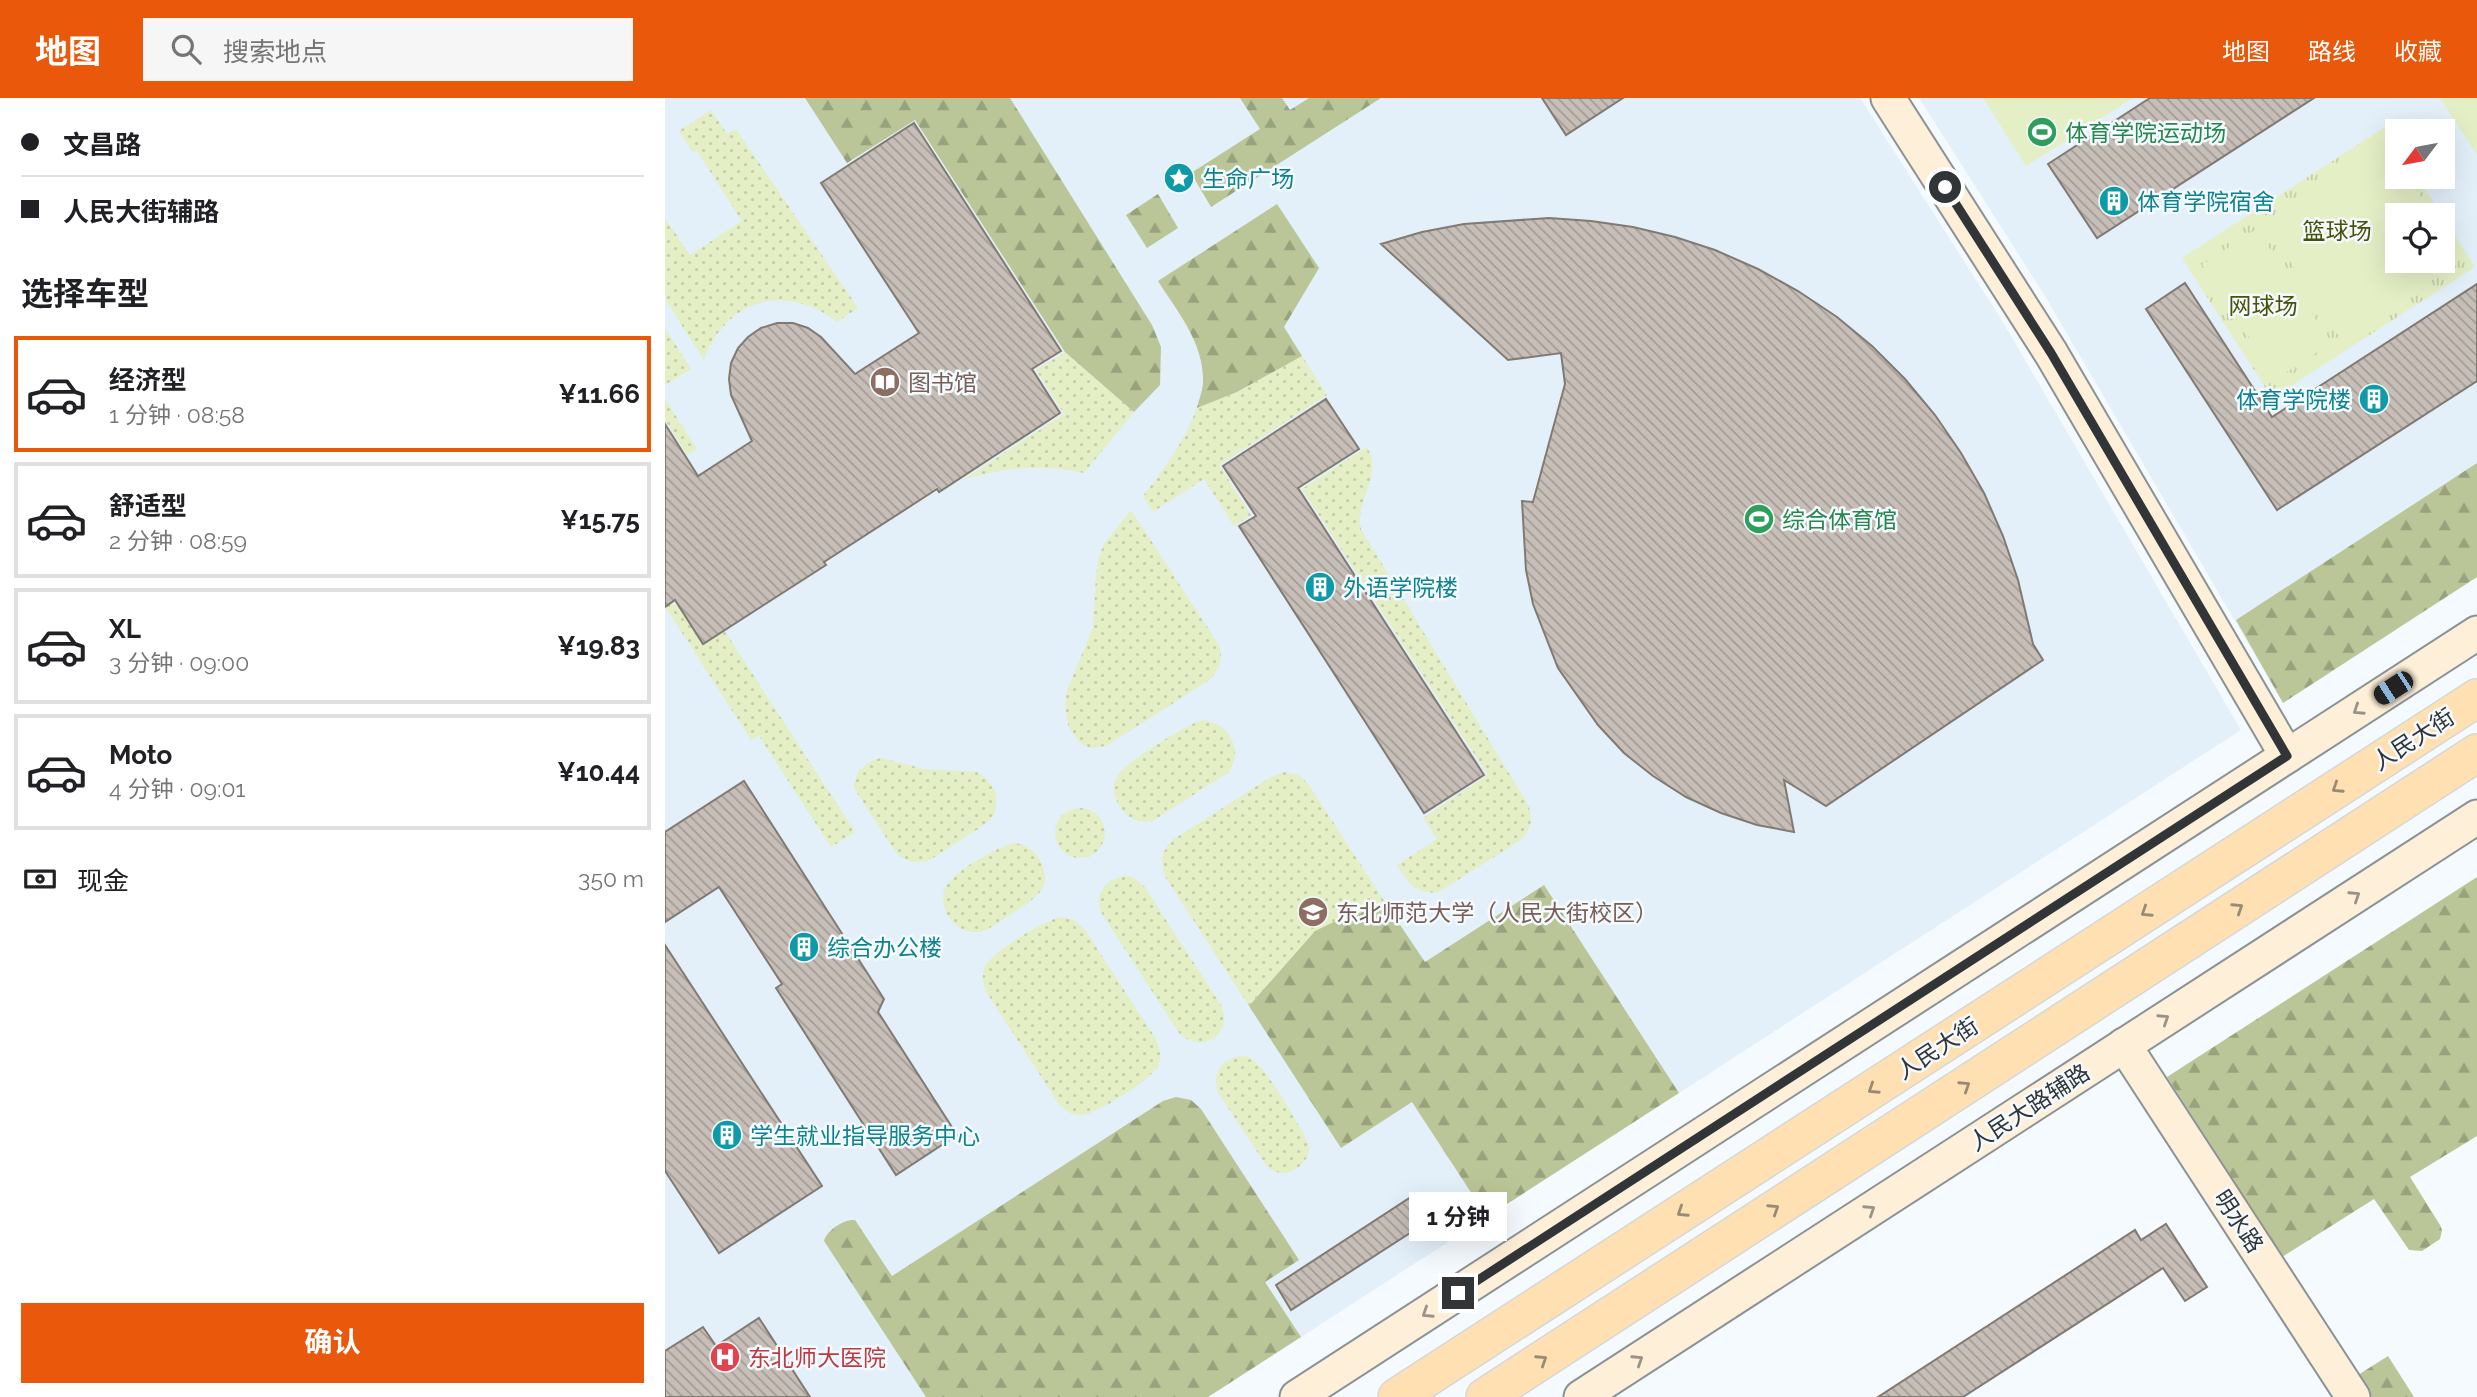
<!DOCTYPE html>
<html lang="zh">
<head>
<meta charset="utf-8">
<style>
	:root { --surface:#fff; --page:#f6f6f6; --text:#202124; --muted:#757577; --line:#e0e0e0; --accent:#ea580c }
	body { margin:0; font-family:Raleway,"Noto Sans SC",sans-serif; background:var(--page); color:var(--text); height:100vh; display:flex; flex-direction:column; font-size:26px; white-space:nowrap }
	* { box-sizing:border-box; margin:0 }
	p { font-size:23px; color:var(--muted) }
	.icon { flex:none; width:38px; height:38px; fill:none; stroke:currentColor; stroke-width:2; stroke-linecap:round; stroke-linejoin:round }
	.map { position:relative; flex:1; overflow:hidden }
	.panel { display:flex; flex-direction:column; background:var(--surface); width:665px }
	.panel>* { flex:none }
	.hud { display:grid; align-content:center; height:154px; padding:0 21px; background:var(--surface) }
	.needle { width:46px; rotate:238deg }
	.buttons { position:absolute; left:1720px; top:21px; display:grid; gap:14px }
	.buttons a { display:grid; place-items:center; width:70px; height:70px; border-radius:0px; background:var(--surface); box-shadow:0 7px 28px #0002; font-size:35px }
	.end { position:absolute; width:32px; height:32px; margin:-16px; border:9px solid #313538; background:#fff; box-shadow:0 0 0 4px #fff }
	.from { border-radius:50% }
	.bubble { position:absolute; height:49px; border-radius:0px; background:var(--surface); box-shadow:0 7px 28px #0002; font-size:23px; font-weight:700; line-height:49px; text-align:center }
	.car { position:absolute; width:21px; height:42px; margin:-21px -10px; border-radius:9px; box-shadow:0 0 5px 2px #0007; background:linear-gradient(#222 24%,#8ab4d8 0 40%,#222 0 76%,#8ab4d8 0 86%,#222 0) }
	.hud b { display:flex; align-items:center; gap:24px; height:66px; font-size:26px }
	.hud b+b { border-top:2px solid var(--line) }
	.hud i { width:18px; height:18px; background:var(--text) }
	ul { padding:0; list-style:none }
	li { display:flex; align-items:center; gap:21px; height:116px; margin:0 14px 10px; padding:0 7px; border:4px solid var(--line); border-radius:0px }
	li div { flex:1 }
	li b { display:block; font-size:26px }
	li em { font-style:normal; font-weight:700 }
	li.on { border-color:var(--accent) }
	li>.icon { width:63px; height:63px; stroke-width:1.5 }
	h2 { padding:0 21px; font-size:32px; line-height:84px }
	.pay { display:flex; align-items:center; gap:18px; height:77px; padding:0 21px; font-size:26px }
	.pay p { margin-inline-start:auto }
	.button { display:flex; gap:14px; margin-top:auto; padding:14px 21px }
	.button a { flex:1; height:80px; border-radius:0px; background:var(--accent); color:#fff; font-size:28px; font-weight:700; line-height:80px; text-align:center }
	header { display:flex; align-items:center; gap:42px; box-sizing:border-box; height:98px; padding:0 35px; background:var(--accent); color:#fff }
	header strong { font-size:33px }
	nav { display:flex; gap:38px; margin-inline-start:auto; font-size:24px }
	.search { width:490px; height:63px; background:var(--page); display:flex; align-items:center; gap:18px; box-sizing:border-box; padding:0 24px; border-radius:0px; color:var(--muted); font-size:26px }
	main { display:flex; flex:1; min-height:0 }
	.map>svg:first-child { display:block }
	.built { fill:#e3f0fa; fill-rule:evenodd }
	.grass { fill:url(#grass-dots) }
	.forest { fill:url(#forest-firs) }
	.park { fill:url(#park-tufts) }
	.garden { fill:#e4efc6 }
	.building { fill:url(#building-back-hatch); stroke:#817a73; stroke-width:2 }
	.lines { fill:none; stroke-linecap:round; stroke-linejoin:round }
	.secondary-casing { stroke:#8a9298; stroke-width:37 }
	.primary-casing { stroke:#d6d7d7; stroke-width:40 }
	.secondary { stroke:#fef0d8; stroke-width:33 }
	.primary { stroke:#fee0b2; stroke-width:37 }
	.oneway { stroke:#989288 }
	.oneway2 { stroke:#988a75 }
	.route { stroke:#313538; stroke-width:9 }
	.labels { text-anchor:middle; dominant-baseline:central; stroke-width:5; stroke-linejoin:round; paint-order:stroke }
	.leisure-label { font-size:23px; fill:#27864d; stroke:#f4fafe; text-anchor:start }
	.culture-label { font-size:23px; fill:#0d838f; stroke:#f4fafe; text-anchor:start }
	.park-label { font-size:23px; fill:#465307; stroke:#f4fafe }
	.education-label { font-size:23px; fill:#785e54; stroke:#f4fafe; text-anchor:start }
	.street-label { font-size:23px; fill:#313538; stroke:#f4fafe }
	.health-label { font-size:23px; fill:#be3a42; stroke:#f4fafe; text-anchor:start }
</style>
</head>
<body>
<header>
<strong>地图</strong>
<div class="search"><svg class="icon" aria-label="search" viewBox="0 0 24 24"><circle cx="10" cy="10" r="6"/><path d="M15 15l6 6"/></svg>搜索地点</div>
<nav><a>地图</a><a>路线</a><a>收藏</a></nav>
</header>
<main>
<section class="panel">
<div class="hud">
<b><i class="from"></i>文昌路</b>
<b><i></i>人民大街辅路</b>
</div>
<h2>选择车型</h2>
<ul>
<li class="on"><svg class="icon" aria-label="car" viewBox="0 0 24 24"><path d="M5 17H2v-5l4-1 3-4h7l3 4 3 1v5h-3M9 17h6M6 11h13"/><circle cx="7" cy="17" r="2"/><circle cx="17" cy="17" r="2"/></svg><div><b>经济型</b><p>1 分钟 · 08:58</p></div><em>¥11.66</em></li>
<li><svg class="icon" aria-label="car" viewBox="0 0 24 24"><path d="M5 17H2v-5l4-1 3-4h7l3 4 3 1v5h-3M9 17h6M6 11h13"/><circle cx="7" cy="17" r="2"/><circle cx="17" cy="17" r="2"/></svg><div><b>舒适型</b><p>2 分钟 · 08:59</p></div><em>¥15.75</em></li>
<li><svg class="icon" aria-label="car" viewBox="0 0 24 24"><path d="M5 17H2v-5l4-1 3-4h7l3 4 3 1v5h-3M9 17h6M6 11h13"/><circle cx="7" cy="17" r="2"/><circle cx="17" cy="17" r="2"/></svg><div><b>XL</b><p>3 分钟 · 09:00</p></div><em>¥19.83</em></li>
<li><svg class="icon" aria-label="car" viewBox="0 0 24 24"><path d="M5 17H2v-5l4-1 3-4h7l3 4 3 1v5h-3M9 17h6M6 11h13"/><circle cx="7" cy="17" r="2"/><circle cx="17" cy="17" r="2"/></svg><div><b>Moto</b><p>4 分钟 · 09:01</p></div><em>¥10.44</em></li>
</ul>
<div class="pay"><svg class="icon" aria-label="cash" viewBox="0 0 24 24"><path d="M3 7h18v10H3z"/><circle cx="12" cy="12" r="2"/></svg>现金<p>350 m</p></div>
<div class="button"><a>确认</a></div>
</section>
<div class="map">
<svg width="1812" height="1299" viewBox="0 0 1812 1299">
	<defs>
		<pattern id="grass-dots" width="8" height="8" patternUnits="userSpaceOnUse" patternTransform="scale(1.75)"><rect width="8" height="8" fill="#e4efc6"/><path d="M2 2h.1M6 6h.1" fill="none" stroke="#c4ceab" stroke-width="1.8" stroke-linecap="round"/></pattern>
		<pattern id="forest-firs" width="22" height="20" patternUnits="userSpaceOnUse" patternTransform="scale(1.75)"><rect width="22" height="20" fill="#bac697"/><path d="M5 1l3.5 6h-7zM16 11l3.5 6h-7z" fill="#98a27c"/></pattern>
		<pattern id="park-tufts" width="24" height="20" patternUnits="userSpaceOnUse" patternTransform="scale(1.75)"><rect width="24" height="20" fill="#e4efc6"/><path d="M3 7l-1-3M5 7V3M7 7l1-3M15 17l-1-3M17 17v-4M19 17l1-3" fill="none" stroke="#c4ceab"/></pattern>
		<pattern id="building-back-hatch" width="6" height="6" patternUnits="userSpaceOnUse" patternTransform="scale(1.75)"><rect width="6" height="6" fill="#c7bfb7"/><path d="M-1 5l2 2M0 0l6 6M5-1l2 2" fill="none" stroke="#a29c96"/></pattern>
	</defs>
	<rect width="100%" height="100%" fill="#f4fafe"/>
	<!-- built -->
	<g class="built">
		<path d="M 0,0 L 1195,0 L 1336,221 L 1576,632 L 543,1299 L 0,1299 Z"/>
		<path d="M 1254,0 L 1812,0 L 1812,479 L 1618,605 L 1380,198 ZM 1732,33 L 1778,33 L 1778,79 L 1732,79 ZM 1732,117 L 1778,117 L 1778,163 L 1732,163 Z"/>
	</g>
	<!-- grass -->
	<g class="grass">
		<path d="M 46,12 L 62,36 L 71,31 L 193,210 L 172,224 C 120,184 61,201 39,262 L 0,201 L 0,120 L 25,157 L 77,123 L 32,53 L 28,55 L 14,33 Z"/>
		<path d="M 0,230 L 26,271 L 0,287 Z"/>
		<path d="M 400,254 L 469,314 L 419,375 C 376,366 339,369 298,382 L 399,316 L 371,272 Z"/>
		<path d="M 637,258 L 662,297 L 554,367 L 586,417 L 569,428 L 539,381 L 488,414 L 478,398 C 500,370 519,344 532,310 L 572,294 Z"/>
		<path d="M 0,301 L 32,351 L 22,357 L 0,322 Z"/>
		<path d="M 702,349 C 719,378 689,403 696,431 L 862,705 C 869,720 867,732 854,743 L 774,794 C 752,797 743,785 732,767 L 772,741 L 758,720 L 823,677 L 637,391 Z"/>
		<path d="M 466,412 L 554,547 C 559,562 554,573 543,583 L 441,648 L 427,650 L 420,648 L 414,644 L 403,627 L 400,607 L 402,592 L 428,530 L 431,477 L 434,458 L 439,446 Z"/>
		<path d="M 0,504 L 52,521 L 190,734 L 166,749 L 94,638 L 86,642 L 0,508 Z"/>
		<path d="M 538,622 C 564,625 579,652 564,674 L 488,723 C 477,725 467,723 459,714 C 450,703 445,691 452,678 C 458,666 523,625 538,622 Z"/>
		<path d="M 217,660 L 259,671 L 312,674 L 322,681 L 331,695 L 331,709 L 329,717 L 319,727 L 268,760 L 262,763 L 247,764 L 234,758 L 229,752 L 189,690 C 188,674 202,662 217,660 Z"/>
		<path d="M 619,674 L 634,677 L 644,687 L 725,812 L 701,813 L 650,833 L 584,908 L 501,780 C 494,765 496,752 509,741 L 606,679 Z"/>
		<circle cx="415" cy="735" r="25"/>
		<path d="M 348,745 C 360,746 368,751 374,761 C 392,789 368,802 348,815 C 339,820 330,828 321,832 C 296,843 269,812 281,788 C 288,774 332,749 348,745 Z"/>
		<path d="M 461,778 L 468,779 L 479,788 L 556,907 C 569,937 536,957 514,935 L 437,816 C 428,796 441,780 461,778 Z"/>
		<path d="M 395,819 L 409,822 L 420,832 L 491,941 C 495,950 497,959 493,968 C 487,981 431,1017 416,1017 C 406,1017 399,1012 393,1005 L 322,895 C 318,887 316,877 320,868 C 327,854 380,822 395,819 Z"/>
		<path d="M 578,958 C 583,959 588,960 592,965 C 602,974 644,1040 644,1050 C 644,1060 637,1068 629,1072 C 620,1077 611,1075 603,1070 L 554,996 C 545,977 557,959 578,958 Z"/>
	</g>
	<!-- forest -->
	<g class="forest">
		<path d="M 140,0 L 345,0 L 487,227 L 496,249 L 495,287 L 469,314 L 400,254 L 250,22 L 182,65 Z"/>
		<path d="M 575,0 L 617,0 L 625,12 L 644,0 L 716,0 L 546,109 L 526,75 L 595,31 Z"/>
		<path d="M 493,96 L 513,130 L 482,150 L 461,117 Z"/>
		<path d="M 612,106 L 654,170 L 619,229 L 637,258 L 572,294 L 532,310 C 534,301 538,292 538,283 C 539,245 512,213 493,183 Z"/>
		<path d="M 1812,365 L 1812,479 L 1618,605 L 1571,522 Z"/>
		<path d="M 1812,779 L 1812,1038 L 1745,1079 L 1775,1127 L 1777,1132 L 1775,1141 L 1757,1153 L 1744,1152 L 1709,1101 L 1617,1159 L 1502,979 Z"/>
		<path d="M 879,787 L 1014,995 L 822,1119 L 747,1004 L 676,1050 L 584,908 L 650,833 L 675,821 L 701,813 L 725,812 L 760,864 Z"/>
		<path d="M 511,999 L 526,1002 L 536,1011 L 634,1162 L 600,1184 L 636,1239 L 543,1299 L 261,1299 L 159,1143 C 162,1132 179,1121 190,1122 L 227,1178 L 498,1003 Z"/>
		<path d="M 1723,1258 L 1749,1299 L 1707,1299 L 1693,1277 Z"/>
	</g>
	<!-- park -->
	<path class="park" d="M 1720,29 L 1732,49 L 1732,79 L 1752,79 L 1777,117 L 1732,117 L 1732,163 L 1778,163 L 1778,119 L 1810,169 L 1607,300 L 1517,160 Z"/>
	<!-- garden -->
	<g class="garden">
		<path d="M 1318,0 L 1468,0 L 1361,68 Z"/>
		<path d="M 1775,0 L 1812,0 L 1812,57 Z"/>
		<path d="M 1723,47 L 1732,63 L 1732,79 L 1743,79 L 1768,117 L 1732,117 L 1732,163 L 1778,163 L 1778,133 L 1794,158 L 1673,237 L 1601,126 Z"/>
		<path d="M 1592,131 L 1666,245 L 1611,281 L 1537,167 Z"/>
	</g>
	<!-- building -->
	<g class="building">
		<path d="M 877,0 L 958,0 L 901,37 Z"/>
		<path d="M 1485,0 L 1649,0 L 1432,140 L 1383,66 Z"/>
		<path d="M 249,25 L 396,253 L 367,271 L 395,315 L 274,394 L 272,391 L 159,464 L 161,467 L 38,546 L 10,502 L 0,509 L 0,326 L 33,378 L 87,343 L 66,297 L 64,281 L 66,265 L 73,250 L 83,239 L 96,230 L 112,225 L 128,225 L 143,230 L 156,239 L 190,276 L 254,235 L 156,85 Z"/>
		<path d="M 884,120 L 926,123 L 968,129 L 1010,139 L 1050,152 L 1093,171 L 1133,193 L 1172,219 L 1207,248 L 1240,281 L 1270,317 L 1296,355 L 1319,395 L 1338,438 L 1353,482 L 1368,546 L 1378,562 L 1161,708 L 1119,682 L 1129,734 L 1092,727 L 1056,715 L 1021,699 L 988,678 L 959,655 L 933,627 L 893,570 L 868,506 L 861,472 L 857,403 L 868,404 L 900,286 L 896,255 L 843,262 L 716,146 L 757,134 L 799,126 Z"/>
		<path d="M 1520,185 L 1607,319 L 1812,186 L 1812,283 L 1612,412 L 1481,211 Z"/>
		<path d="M 661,301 L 694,351 L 633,390 L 819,677 L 759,715 L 574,428 L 591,418 L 558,368 Z"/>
		<path d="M 79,683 L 219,901 L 213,914 L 292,1037 L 231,1077 L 111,890 L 117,886 L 54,789 L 0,824 L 0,734 Z"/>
		<path d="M 0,847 L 157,1088 L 54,1155 L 0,1073 Z"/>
		<path d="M 746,1099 L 762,1124 L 626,1212 L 611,1187 Z"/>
		<path d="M 1501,1126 L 1542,1189 L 1520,1203 L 1498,1170 L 1298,1299 L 1213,1299 L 1470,1132 L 1476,1142 Z"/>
		<path d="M 94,1220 L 145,1299 L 0,1299 L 0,1253 L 38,1229 L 51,1248 Z"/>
	</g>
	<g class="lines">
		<!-- secondary casing -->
		<g class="secondary-casing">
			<g id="secondary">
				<path d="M 1223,0 L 1386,255 L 1622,658"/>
				<path d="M 1459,947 L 1688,1299"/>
				<path d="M 632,1299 L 1812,535"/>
				<path d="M 916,1299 L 1812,719"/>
			</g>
		</g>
		<!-- primary casing -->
		<g class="primary-casing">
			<g id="primary">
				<path d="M 732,1299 L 1812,600"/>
				<path d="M 820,1299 L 1812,655"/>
			</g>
		</g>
		<!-- secondary -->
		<use href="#secondary" class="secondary"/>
		<!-- primary -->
		<use href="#primary" class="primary"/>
	</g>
	<!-- one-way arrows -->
	<defs><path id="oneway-chevron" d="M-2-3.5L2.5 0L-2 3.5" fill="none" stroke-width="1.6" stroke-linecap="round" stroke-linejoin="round" transform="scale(1.75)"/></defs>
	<g class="oneway">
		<use href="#oneway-chevron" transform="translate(1693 612) rotate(147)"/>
		<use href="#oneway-chevron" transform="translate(1690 798) rotate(-33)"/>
		<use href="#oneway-chevron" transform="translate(1499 921) rotate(-33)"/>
		<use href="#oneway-chevron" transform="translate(1205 1112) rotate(-33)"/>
		<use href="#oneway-chevron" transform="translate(762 1215) rotate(147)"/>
		<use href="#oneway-chevron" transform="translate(973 1262) rotate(-33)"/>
	</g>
	<g class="oneway2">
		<use href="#oneway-chevron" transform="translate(1672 690) rotate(147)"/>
		<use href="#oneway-chevron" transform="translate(1573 810) rotate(-33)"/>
		<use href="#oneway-chevron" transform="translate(1481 814) rotate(147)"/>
		<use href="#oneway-chevron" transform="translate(1300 988) rotate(-33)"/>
		<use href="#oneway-chevron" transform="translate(1208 991) rotate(147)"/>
		<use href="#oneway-chevron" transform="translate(1109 1111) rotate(-33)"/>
		<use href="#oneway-chevron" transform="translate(1017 1114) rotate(147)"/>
		<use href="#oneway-chevron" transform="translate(877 1262) rotate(-33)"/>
	</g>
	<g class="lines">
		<!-- route -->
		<path class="route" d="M 793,1195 L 1622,658 L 1386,255 L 1280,89"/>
	</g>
	<!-- icons -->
	<defs>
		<g id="stadium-disc" transform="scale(1.575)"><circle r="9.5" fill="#2e9e5b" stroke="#f4fafe"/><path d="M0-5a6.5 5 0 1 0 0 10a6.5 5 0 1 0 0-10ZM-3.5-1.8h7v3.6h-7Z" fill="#fff"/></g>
		<g id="sight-disc" transform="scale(1.575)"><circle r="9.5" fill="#0f9aa8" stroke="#f4fafe"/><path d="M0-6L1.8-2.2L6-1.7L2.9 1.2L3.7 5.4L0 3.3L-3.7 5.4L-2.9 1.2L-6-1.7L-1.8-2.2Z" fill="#fff"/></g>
		<g id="building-disc" transform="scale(1.575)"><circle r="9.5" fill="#0f9aa8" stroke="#f4fafe"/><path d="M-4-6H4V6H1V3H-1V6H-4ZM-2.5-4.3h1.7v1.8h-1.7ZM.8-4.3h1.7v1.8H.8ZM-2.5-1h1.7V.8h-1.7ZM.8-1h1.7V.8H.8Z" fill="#fff"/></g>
		<g id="library-disc" transform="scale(1.575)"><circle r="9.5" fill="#8d6e63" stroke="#f4fafe"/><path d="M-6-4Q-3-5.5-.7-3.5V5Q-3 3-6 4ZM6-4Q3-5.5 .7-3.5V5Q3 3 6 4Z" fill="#fff"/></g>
		<g id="university-disc" transform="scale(1.575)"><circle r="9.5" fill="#8d6e63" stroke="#f4fafe"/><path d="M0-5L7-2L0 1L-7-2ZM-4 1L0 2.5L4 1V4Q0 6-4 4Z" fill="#fff"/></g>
		<g id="hospital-disc" transform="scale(1.575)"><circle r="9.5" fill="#e0444e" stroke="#f4fafe"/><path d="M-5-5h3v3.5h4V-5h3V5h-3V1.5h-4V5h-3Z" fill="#fff"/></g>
	</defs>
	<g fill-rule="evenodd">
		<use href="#stadium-disc" x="1377" y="34"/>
		<use href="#sight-disc" x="514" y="80"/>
		<use href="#building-disc" x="1449" y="103"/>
		<use href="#library-disc" x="220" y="284"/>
		<use href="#building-disc" x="1709" y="301"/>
		<use href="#stadium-disc" x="1094" y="421"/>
		<use href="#building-disc" x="655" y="489"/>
		<use href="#university-disc" x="648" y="814"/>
		<use href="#building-disc" x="139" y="849"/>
		<use href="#building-disc" x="62" y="1037"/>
		<use href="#hospital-disc" x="60" y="1259"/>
	</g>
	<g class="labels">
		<!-- leisure labels -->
		<g class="leisure-label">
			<text x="1400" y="34">体育学院运动场</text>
			<text x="1117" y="421">综合体育馆</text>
		</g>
		<!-- culture labels -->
		<g class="culture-label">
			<text x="537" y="80">生命广场</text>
			<text x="1472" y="103">体育学院宿舍</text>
			<text x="1686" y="301" text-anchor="end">体育学院楼</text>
			<text x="678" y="489">外语学院楼</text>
			<text x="162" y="849">综合办公楼</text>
			<text x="85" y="1037">学生就业指导服务中心</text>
		</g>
		<!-- park labels -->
		<g class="park-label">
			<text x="1672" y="132">篮球场</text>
			<text x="1598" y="207">网球场</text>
		</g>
		<!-- education labels -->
		<g class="education-label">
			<text x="243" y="284">图书馆</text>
			<text x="671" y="814">东北师范大学（人民大街校区）</text>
		</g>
		<!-- street labels -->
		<g class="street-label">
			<text transform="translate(1748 641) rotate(-33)">人民大街</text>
			<text transform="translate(1272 950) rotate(-33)">人民大街</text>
			<text transform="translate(1364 1009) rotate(-33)">人民大路辅路</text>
			<text transform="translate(1574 1123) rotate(57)">明水路</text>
		</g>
		<!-- health labels -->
		<g class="health-label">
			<text x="83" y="1259">东北师大医院</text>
		</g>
	</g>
</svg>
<div class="buttons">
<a><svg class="needle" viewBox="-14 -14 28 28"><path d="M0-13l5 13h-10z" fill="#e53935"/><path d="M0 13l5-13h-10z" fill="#757577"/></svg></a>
<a><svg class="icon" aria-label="locate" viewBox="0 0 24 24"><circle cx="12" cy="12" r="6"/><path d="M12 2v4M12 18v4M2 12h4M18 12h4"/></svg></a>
</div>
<i class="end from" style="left:1280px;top:89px"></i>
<i class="end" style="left:793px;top:1195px"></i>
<div class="bubble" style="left:744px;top:1094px;width:98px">1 分钟</div>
<i class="car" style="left:1728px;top:590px;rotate:237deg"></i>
</div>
</main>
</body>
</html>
